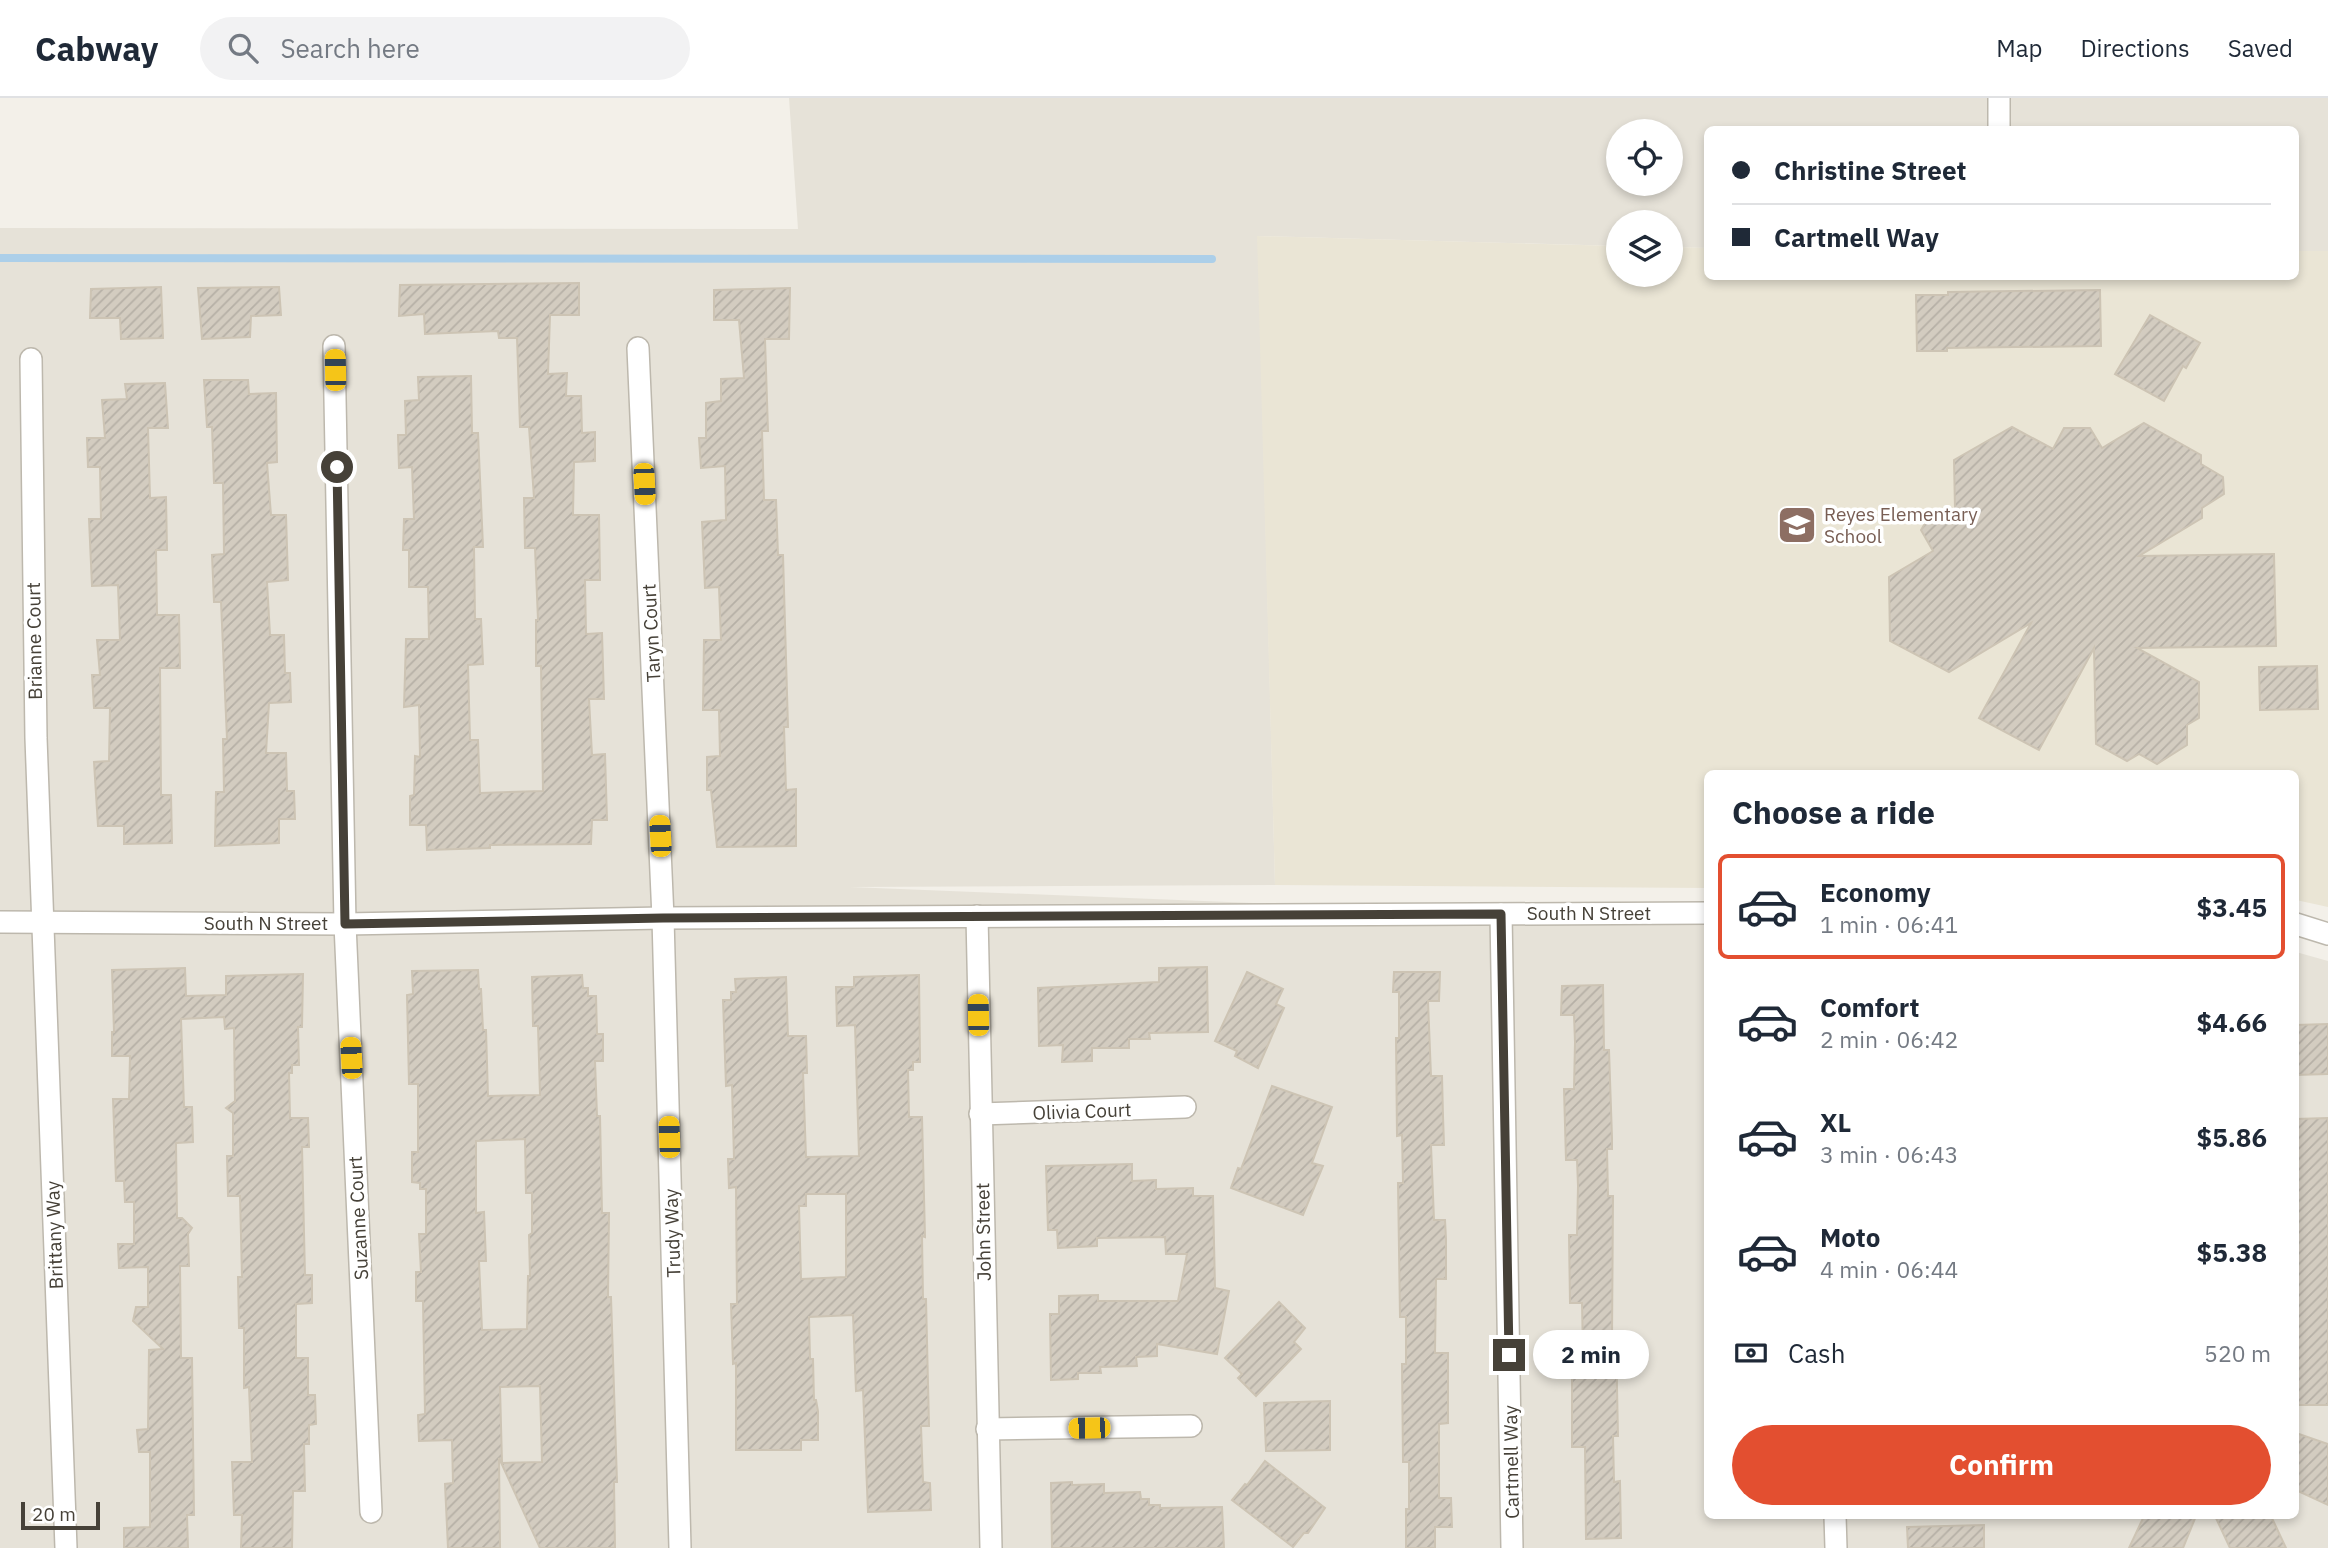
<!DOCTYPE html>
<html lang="en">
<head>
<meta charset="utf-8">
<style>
	:root { --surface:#fff; --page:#f2f2f3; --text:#1f2937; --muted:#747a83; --line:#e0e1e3; --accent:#e34f30 }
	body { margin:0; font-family:"IBM Plex Sans",sans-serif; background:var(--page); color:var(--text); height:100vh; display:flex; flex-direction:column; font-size:26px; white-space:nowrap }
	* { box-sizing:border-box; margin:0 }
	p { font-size:23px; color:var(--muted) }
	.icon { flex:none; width:38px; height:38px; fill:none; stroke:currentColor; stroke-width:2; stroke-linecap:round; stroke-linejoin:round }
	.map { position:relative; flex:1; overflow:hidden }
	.details { position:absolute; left:1704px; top:672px; width:595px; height:749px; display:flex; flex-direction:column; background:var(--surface); border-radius:10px; box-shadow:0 4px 10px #0003 }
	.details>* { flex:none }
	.guide { position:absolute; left:1704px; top:28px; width:595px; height:154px; border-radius:10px; box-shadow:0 4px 10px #0003; display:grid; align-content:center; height:154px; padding:0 28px; background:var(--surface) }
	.buttons { position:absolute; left:1606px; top:21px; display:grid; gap:14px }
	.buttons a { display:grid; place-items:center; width:77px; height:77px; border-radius:50%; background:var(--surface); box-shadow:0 4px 10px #0003; font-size:35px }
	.scale { position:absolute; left:21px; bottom:18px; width:79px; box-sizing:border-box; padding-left:7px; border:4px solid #464138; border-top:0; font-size:19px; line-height:24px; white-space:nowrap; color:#464138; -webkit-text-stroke:5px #fff; paint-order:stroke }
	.end { position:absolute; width:32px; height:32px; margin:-16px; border:9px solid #464138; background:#fff; box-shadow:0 0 0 4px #fff }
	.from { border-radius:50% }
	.bubble { position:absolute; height:49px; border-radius:24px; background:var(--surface); box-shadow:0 4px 10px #0003; font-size:23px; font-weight:700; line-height:49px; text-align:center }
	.car { position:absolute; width:21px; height:42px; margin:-21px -10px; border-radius:9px; box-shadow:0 0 5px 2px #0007; background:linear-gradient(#f5c518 24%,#345 0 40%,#f5c518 0 76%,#345 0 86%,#f5c518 0) }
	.guide b { display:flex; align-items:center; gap:24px; height:66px; font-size:26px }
	.guide b+b { border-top:2px solid var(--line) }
	.guide i { width:18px; height:18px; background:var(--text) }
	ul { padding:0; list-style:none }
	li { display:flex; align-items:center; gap:21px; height:105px; margin:0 14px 10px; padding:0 14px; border:4px solid transparent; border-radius:10px }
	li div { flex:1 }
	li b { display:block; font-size:26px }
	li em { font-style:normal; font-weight:700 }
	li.selected { border-color:var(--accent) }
	li>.icon { width:63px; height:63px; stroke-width:1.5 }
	h2 { padding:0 28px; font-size:32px; line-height:84px }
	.pay { display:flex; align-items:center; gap:18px; height:77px; padding:0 28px; font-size:26px }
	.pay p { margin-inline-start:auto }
	.cta { display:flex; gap:14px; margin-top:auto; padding:14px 28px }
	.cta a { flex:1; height:80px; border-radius:42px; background:var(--accent); color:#fff; font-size:28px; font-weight:700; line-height:80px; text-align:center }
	header { display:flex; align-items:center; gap:42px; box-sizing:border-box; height:98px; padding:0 35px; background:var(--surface); border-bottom:2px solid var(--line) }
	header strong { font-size:33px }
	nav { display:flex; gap:38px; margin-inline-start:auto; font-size:24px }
	.search { width:490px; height:63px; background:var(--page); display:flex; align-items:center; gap:18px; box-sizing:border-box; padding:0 24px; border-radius:38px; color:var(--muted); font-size:26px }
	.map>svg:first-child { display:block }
	.residential { fill:#e6e2d8; fill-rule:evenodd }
	.education { fill:#eae5d5 }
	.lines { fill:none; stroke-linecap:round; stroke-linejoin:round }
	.stream { stroke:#accfe9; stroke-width:8 }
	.building { fill:url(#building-hatch); stroke:#cdc4b4; stroke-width:2; fill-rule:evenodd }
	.minor-casing { stroke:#bdb8ad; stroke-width:24 }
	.minor { stroke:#fff; stroke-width:21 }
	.route { stroke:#464138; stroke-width:9 }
	.labels { text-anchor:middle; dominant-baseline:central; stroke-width:7; stroke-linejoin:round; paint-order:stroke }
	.education-label { font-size:19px; fill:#785e54; stroke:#fff; text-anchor:start }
	.street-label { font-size:19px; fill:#464138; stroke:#fff }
</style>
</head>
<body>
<header>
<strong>Cabway</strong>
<div class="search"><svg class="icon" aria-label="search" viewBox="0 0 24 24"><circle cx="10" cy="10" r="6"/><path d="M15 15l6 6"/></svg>Search here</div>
<nav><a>Map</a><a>Directions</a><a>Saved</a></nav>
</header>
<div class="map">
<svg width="2328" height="1450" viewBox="0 0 2328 1450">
	<defs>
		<pattern id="building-hatch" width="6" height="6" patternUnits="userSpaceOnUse" patternTransform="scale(1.75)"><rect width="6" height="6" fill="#d3ccc0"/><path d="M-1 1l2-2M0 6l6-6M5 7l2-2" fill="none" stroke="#b6b0a6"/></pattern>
	</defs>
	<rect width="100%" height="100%" fill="#f3f0e9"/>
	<!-- residential -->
	<path class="residential" d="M 789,0 L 2328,0 L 2328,153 L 2296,153 L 2296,32 L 1708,32 L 1708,150 L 1671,149 L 1671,124 L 1619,124 L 1619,148 L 1258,138 L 1275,787 L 850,789 L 1708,823 L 1708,1418 L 2296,1418 L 2296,854 L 2328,863 L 2328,1450 L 0,1450 L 0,130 L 798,131 ZM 1619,33 L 1671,33 L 1671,86 L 1619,86 Z"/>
	<!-- education -->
	<path class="education" d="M 1257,138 L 1619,148 L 1619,177 L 1671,177 L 1671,149 L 1708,150 L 1708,178 L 2296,178 L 2296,153 L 2328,153 L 2328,809 L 2296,802 L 2296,676 L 1708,676 L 1708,790 L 1275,787 Z"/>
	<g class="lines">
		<!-- stream -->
		<path class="stream" d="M 0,160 L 1212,161"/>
	</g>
	<!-- building -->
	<g class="building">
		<path d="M 579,185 L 579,217 L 550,217 L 548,276 L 567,275 L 566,298 L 581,298 L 582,335 L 595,334 L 595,363 L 574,364 L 573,417 L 599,417 L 600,482 L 585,482 L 586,536 L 602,535 L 604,601 L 589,601 L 592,657 L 605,656 L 607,722 L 592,722 L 591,746 L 490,747 L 490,750 L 427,752 L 426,727 L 410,727 L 410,698 L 414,697 L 415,658 L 420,659 L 419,607 L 404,609 L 406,541 L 429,541 L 428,489 L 409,489 L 409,452 L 403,452 L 404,421 L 414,421 L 412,369 L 399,370 L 398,337 L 406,337 L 405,303 L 419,302 L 418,279 L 471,278 L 472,335 L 478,335 L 483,449 L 474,449 L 475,521 L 481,521 L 483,566 L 468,567 L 470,642 L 478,642 L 480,695 L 543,693 L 541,568 L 536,568 L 536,522 L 538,522 L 535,450 L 525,450 L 524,400 L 534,400 L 529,329 L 520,329 L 517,240 L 499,240 L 498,233 L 425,236 L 424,216 L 399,218 L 400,187 Z"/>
		<path d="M 161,189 L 163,240 L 121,241 L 120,220 L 90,220 L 91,191 Z"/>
		<path d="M 279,189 L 281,217 L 251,218 L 250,239 L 202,241 L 198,190 Z"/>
		<path d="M 790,190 L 789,241 L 765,241 L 768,333 L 762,333 L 764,402 L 776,402 L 778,457 L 783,457 L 788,629 L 784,629 L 786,692 L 796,691 L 796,748 L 717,749 L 711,692 L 707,692 L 707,659 L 720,658 L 719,612 L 703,612 L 704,542 L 721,542 L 719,489 L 705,490 L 702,424 L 726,422 L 725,368 L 701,370 L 699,340 L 706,340 L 706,305 L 721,303 L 721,281 L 744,280 L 739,222 L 714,222 L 714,192 Z"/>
		<path d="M 2100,192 L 2101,248 L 1947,250 L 1947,253 L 1917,253 L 1916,197 L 1948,197 L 1948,194 Z"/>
		<path d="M 2150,217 L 2200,245 L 2186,270 L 2183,268 L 2164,303 L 2115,276 Z"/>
		<path d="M 204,282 L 248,282 L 249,296 L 276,295 L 277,364 L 267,365 L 271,417 L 286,417 L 288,482 L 267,484 L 270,537 L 284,537 L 285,575 L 290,575 L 291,604 L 269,605 L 266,655 L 286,655 L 287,693 L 294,693 L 295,721 L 279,721 L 279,745 L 215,748 L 216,694 L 224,694 L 223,641 L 227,641 L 221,504 L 214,504 L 212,457 L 224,456 L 223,385 L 214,385 L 212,329 L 207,329 Z"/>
		<path d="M 165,285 L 168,330 L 148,330 L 150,400 L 166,399 L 167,452 L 156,452 L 157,517 L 179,517 L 180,570 L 160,570 L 161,697 L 171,697 L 172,745 L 124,746 L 124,728 L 98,728 L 94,664 L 109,663 L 110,610 L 94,610 L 92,577 L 100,577 L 97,542 L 120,542 L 118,487 L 92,488 L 89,421 L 101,421 L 100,369 L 88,369 L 87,340 L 105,340 L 102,302 L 127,301 L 125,286 Z"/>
		<path d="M 2144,325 L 2201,357 L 2201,366 L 2223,379 L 2224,396 L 2202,410 L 2202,420 L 2139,458 L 2274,456 L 2276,548 L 2137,550 L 2199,584 L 2199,620 L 2187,627 L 2187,647 L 2157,666 L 2139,656 L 2127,663 L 2096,646 L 2094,550 L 2039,652 L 1979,620 L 2031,525 L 1949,574 L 1890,543 L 1889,479 L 1933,453 L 1921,432 L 1933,412 L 1955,411 L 1954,362 L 2012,329 L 2053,351 L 2064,330 L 2090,330 L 2102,350 Z"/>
		<path d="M 2317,568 L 2318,611 L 2260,612 L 2259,569 Z"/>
		<path d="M 1207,869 L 1208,934 L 1149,935 L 1150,941 L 1129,941 L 1129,950 L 1092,950 L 1092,963 L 1062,964 L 1063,947 L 1039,948 L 1038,890 L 1159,884 L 1159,870 Z"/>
		<path d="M 185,870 L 186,898 L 226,897 L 226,878 L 303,876 L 302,929 L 298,929 L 299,967 L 292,967 L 292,975 L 289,975 L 290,1020 L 308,1020 L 309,1049 L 302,1049 L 305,1177 L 312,1177 L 312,1205 L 296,1206 L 296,1260 L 308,1260 L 308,1297 L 315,1297 L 316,1326 L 309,1327 L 309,1346 L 304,1346 L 305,1393 L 293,1393 L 292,1450 L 241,1450 L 242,1417 L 234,1417 L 232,1364 L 252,1364 L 249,1289 L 244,1290 L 244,1230 L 239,1230 L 238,1179 L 242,1179 L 240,1098 L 228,1098 L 227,1058 L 233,1058 L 233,1015 L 226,1010 L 235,1003 L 234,930 L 225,931 L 224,919 L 181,921 L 184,1009 L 192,1009 L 193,1044 L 176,1045 L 177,1120 L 182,1120 L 192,1130 L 188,1136 L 189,1168 L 180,1168 L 181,1260 L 192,1260 L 194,1417 L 187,1417 L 188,1450 L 124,1450 L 124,1430 L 150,1429 L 150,1354 L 139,1354 L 137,1332 L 148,1331 L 149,1252 L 163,1251 L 133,1223 L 136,1209 L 148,1209 L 148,1169 L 119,1170 L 118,1146 L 134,1146 L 134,1104 L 125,1104 L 124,1083 L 116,1083 L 113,1001 L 129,1001 L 130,958 L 112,958 L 112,934 L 114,934 L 112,872 Z"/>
		<path d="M 478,872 L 479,891 L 481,891 L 483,932 L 486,932 L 488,998 L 540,997 L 538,928 L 533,928 L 532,879 L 582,877 L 583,890 L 588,890 L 588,898 L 596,898 L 597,936 L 603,936 L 603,963 L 595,963 L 597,1018 L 600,1018 L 602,1115 L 609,1115 L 608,1199 L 611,1199 L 617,1384 L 614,1384 L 615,1450 L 540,1450 L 499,1360 L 500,1450 L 448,1450 L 445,1386 L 453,1385 L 452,1342 L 419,1343 L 418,1317 L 425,1316 L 423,1203 L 416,1203 L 416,1174 L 421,1174 L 419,1136 L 426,1136 L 426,1091 L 420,1091 L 420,1085 L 412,1084 L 412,1054 L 418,1054 L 418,986 L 409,986 L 407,897 L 413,896 L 412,873 ZM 525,1041 L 526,1095 L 532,1095 L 532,1135 L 529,1137 L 530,1178 L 528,1178 L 527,1231 L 482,1232 L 479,1163 L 486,1163 L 484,1114 L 476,1115 L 476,1043 ZM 540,1288 L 542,1364 L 502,1365 L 500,1289 Z"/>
		<path d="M 1247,874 L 1283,891 L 1276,906 L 1284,910 L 1258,970 L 1235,958 L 1237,953 L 1215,943 Z"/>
		<path d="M 1394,874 L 1440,874 L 1439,903 L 1428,903 L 1431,978 L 1442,978 L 1443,1018 L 1444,1047 L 1431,1047 L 1434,1122 L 1445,1122 L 1446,1141 L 1446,1181 L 1436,1181 L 1435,1255 L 1448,1255 L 1448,1325 L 1439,1326 L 1439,1400 L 1451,1400 L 1452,1429 L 1435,1429 L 1435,1450 L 1406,1450 L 1406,1411 L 1409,1411 L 1409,1364 L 1403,1364 L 1402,1266 L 1406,1266 L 1406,1219 L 1400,1219 L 1398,1085 L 1403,1085 L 1402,1037 L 1397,1038 L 1396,940 L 1399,940 L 1399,894 L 1393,894 Z"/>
		<path d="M 919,877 L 920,964 L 913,964 L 913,972 L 908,972 L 909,1019 L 922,1019 L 925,1139 L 922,1138 L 923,1201 L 926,1201 L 929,1328 L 921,1328 L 923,1384 L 930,1385 L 931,1412 L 868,1414 L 863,1292 L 856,1293 L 853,1217 L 809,1219 L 810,1261 L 813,1261 L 814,1302 L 816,1302 L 818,1313 L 818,1342 L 801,1342 L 801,1352 L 736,1352 L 736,1265 L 733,1266 L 731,1206 L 737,1206 L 736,1089 L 729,1090 L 728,1061 L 734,1061 L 732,987 L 726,988 L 723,902 L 731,902 L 731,894 L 736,894 L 735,881 L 786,879 L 788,938 L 806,938 L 807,975 L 803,975 L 806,1059 L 859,1058 L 855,927 L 837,928 L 836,889 L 854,889 L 854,879 ZM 806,1096 L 846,1096 L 846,1179 L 801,1181 L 799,1108 L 806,1108 Z"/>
		<path d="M 1603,887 L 1604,952 L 1609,952 L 1612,1040 L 1612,1051 L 1607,1051 L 1608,1098 L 1613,1098 L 1612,1240 L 1616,1240 L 1618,1338 L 1613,1338 L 1614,1384 L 1620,1383 L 1621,1440 L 1586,1441 L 1585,1349 L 1572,1349 L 1572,1279 L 1580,1279 L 1580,1255 L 1583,1255 L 1582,1205 L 1570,1205 L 1569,1137 L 1577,1137 L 1578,1088 L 1577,1062 L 1566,1062 L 1564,991 L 1574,991 L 1575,944 L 1574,917 L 1561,917 L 1562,888 Z"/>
		<path d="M 2328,926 L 2328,976 L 2296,977 L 2296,927 Z"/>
		<path d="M 1272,988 L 1332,1009 L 1312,1065 L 1323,1068 L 1303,1117 L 1231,1090 L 1238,1070 L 1241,1071 Z"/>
		<path d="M 2328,1020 L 2328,1307 L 2296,1307 L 2296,1021 Z"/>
		<path d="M 1132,1066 L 1132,1083 L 1156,1082 L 1156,1091 L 1193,1090 L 1193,1098 L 1213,1098 L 1215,1190 L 1229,1193 L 1217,1256 L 1157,1246 L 1157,1258 L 1136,1259 L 1137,1268 L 1100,1269 L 1101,1275 L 1078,1275 L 1078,1281 L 1051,1282 L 1050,1216 L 1059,1216 L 1059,1198 L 1098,1197 L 1098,1203 L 1178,1203 L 1187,1156 L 1166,1156 L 1165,1139 L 1097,1140 L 1097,1148 L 1058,1150 L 1057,1132 L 1048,1132 L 1046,1068 Z"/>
		<path d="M 1279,1204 L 1305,1230 L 1294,1244 L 1301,1251 L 1256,1298 L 1238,1280 L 1242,1276 L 1225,1260 Z"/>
		<path d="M 1330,1303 L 1330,1352 L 1266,1353 L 1264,1305 Z"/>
		<path d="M 2296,1335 L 2328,1346 L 2328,1407 L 2296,1392 Z"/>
		<path d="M 1265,1363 L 1325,1410 L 1308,1435 L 1304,1435 L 1293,1449 L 1232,1402 L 1245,1386 L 1247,1387 Z"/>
		<path d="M 1072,1384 L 1072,1387 L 1104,1386 L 1104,1395 L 1140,1394 L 1141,1401 L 1149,1401 L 1149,1407 L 1160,1407 L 1160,1410 L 1222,1409 L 1224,1450 L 1052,1450 L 1051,1385 Z"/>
		<path d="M 2144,1418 L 2196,1418 L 2183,1450 L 2129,1450 Z"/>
		<path d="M 2215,1418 L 2271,1418 L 2286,1450 L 2230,1450 Z"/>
		<path d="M 1984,1427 L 1984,1450 L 1908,1450 L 1907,1429 Z"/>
	</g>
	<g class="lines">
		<!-- minor casing -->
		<g class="minor-casing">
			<g id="minor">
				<path d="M 1999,0 L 1999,32"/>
				<path d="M 334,248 L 345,826 L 371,1414"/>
				<path d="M 638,250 L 663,820 L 680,1450"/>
				<path d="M 31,261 L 36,640 L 66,1450"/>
				<path d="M 1501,816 L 1512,1450"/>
				<path d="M 977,818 L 991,1450"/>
				<path d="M 0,824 L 345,826 L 663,820 L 1708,815"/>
				<path d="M 2296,826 L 2328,836"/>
				<path d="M 980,1016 L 1185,1009"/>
				<path d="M 987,1331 L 1191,1328"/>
				<path d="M 1835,1418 L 1836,1450"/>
			</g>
		</g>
		<!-- minor -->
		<use href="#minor" class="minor"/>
	</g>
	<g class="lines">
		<!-- route -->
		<path class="route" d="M 337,369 L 345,826 L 663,820 L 1501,816 L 1509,1257"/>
	</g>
	<!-- icons -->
	<defs>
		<g id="school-square" transform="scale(2.0125)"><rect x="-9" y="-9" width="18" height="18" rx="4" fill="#8d6e63" stroke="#fff"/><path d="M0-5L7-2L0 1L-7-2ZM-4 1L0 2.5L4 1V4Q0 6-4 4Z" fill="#fff"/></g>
	</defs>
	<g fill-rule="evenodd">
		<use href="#school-square" x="1797" y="427"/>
	</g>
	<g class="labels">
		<!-- education labels -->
		<g class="education-label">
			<text x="1824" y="416">Reyes Elementary<tspan x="1824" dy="22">School</tspan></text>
		</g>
		<!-- street labels -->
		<g class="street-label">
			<text transform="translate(651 535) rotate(-93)">Taryn Court</text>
			<text transform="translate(34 543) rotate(-91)">Brianne Court</text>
			<text x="1589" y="815">South N Street</text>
			<text x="266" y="825">South N Street</text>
			<text transform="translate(1082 1013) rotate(-2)">Olivia Court</text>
			<text transform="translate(358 1120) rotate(-93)">Suzanne Court</text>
			<text transform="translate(983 1134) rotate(-91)">John Street</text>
			<text transform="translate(672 1135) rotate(-92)">Trudy Way</text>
			<text transform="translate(54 1137) rotate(-92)">Brittany Way</text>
			<text transform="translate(1511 1364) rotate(-91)">Cartmell Way</text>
		</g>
	</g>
</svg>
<div class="buttons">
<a><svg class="icon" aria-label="locate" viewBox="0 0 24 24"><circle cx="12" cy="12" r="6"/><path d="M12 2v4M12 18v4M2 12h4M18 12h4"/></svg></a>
<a><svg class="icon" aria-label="layers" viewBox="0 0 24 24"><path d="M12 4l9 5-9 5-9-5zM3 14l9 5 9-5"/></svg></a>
</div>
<div class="scale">20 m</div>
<i class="end from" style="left:337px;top:369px"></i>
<i class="end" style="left:1509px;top:1257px"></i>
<div class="bubble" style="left:1533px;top:1232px;width:116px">2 min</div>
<i class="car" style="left:335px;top:272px;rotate:359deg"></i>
<i class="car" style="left:644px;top:386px;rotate:177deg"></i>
<i class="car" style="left:660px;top:738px;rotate:357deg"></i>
<i class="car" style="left:978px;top:917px;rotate:359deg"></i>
<i class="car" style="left:351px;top:960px;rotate:357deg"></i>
<i class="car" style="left:669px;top:1039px;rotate:358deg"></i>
<i class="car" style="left:1089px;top:1330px;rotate:269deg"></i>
<div class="guide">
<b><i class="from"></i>Christine Street</b>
<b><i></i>Cartmell Way</b>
</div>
<section class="details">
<h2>Choose a ride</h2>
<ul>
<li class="selected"><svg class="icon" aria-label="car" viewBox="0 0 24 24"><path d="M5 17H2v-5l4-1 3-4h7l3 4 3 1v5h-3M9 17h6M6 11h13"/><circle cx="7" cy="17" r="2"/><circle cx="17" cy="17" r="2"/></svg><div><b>Economy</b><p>1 min · 06:41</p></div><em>$3.45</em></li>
<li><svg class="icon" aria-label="car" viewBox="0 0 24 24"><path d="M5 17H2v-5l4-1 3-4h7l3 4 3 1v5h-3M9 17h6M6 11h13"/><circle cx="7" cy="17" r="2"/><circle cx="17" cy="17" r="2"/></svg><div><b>Comfort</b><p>2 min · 06:42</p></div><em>$4.66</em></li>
<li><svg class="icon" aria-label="car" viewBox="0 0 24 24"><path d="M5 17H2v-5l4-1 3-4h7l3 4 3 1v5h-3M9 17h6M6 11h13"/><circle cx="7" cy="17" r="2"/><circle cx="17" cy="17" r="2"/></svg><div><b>XL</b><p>3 min · 06:43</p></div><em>$5.86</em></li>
<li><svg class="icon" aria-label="car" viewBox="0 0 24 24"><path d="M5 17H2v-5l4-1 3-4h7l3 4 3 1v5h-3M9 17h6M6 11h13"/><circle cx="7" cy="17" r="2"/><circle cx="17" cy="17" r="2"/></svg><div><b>Moto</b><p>4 min · 06:44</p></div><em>$5.38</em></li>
</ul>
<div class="pay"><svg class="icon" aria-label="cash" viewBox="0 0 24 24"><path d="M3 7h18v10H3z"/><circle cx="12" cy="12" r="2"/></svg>Cash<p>520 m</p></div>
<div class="cta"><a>Confirm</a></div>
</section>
</div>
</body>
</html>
